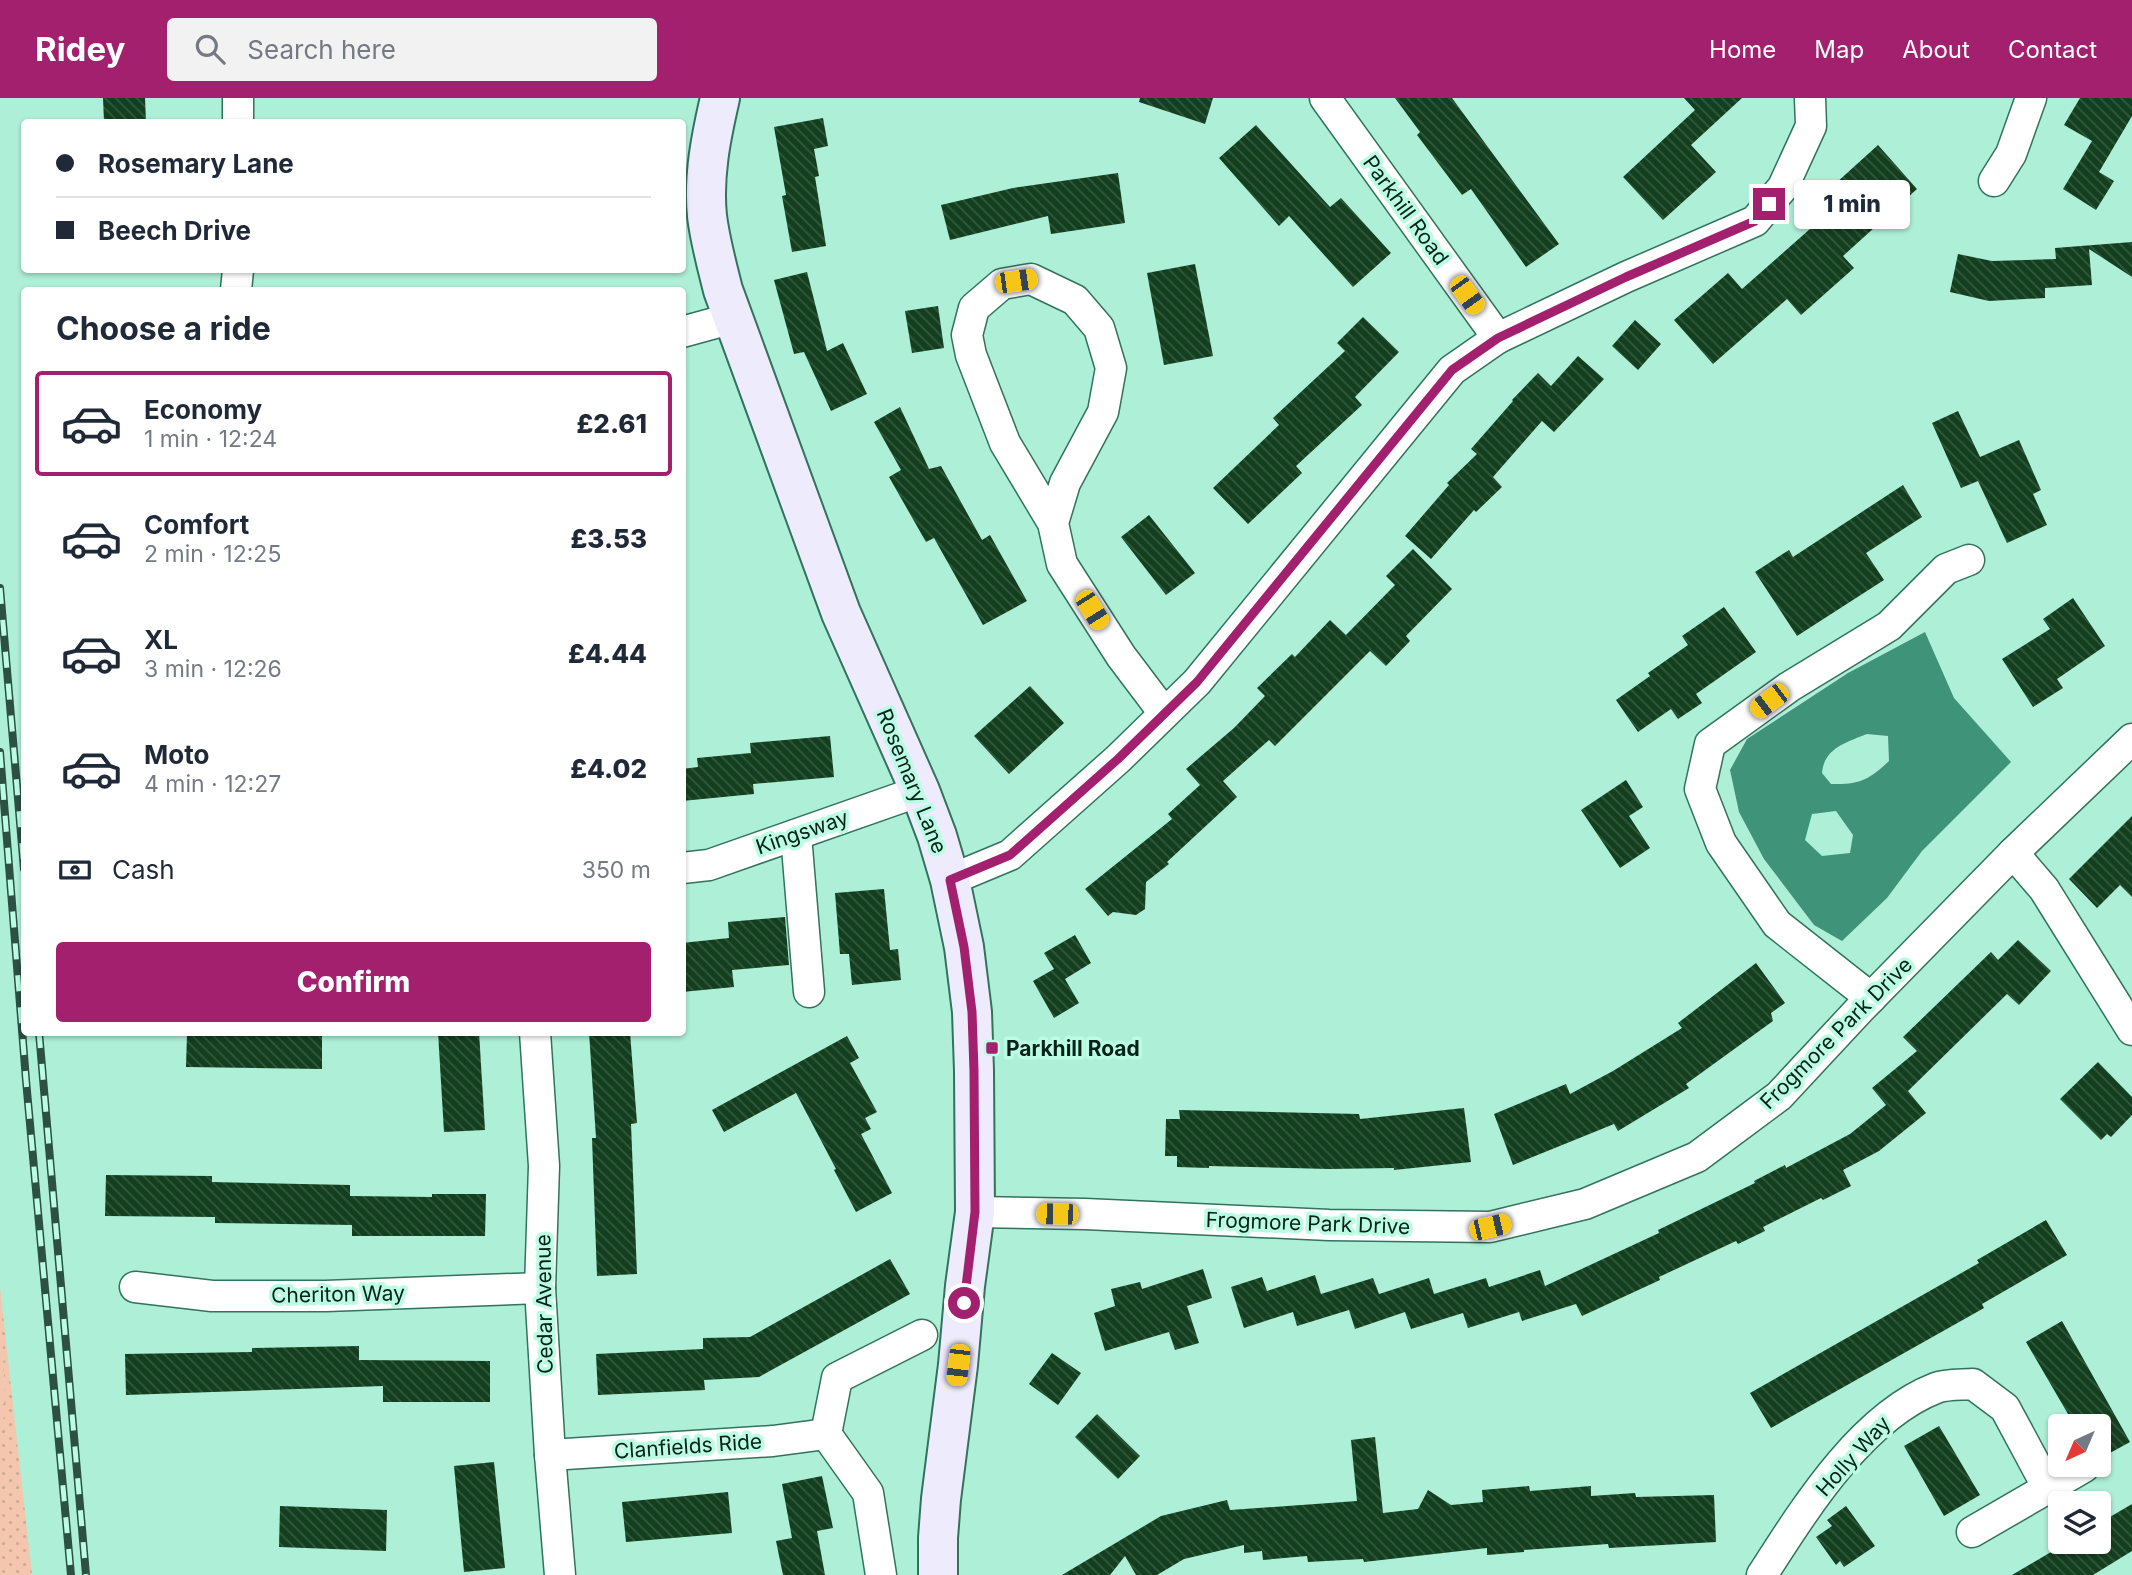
<!DOCTYPE html>
<html lang="en">
<head>
<meta charset="utf-8">
<style>
	:root { --surface:#fff; --page:#f2f2f3; --text:#1f2937; --muted:#747a83; --line:#e0e1e3; --accent:#a3206e }
	body { margin:0; font-family:Inter,sans-serif; background:var(--page); color:var(--text); height:100vh; display:flex; flex-direction:column; font-size:26px; white-space:nowrap }
	* { box-sizing:border-box; margin:0 }
	p { font-size:23px; color:var(--muted) }
	.icon { flex:none; width:38px; height:38px; fill:none; stroke:currentColor; stroke-width:2; stroke-linecap:round; stroke-linejoin:round }
	.map { position:relative; flex:1; overflow:hidden }
	.drawer { position:absolute; left:21px; top:189px; width:665px; height:749px; display:flex; flex-direction:column; background:var(--surface); border-radius:7px; box-shadow:0 2px 5px #0004 }
	.drawer>* { flex:none }
	.guide { position:absolute; left:21px; top:21px; width:665px; height:154px; border-radius:7px; box-shadow:0 2px 5px #0004; display:grid; align-content:center; height:154px; padding:0 35px; background:var(--surface) }
	.needle { width:46px; rotate:224deg }
	.buttons { position:absolute; left:2048px; top:1316px; display:grid; gap:14px }
	.buttons a { display:grid; place-items:center; width:63px; height:63px; border-radius:7px; background:var(--surface); box-shadow:0 2px 5px #0004; font-size:35px }
	.end { position:absolute; width:32px; height:32px; margin:-16px; border:9px solid #a3206e; background:#fff; box-shadow:0 0 0 4px #fff }
	.from { border-radius:50% }
	.bubble { position:absolute; height:49px; border-radius:7px; background:var(--surface); box-shadow:0 2px 5px #0004; font-size:23px; font-weight:800; line-height:49px; text-align:center }
	.car { position:absolute; width:21px; height:42px; margin:-21px -10px; border-radius:9px; box-shadow:0 0 5px 2px #0007; background:linear-gradient(#f5c518 24%,#345 0 40%,#f5c518 0 76%,#345 0 86%,#f5c518 0) }
	.guide b { display:flex; align-items:center; gap:24px; height:66px; font-size:26px }
	.guide b+b { border-top:2px solid var(--line) }
	.guide i { width:18px; height:18px; background:var(--text) }
	ul { padding:0; list-style:none }
	li { display:flex; align-items:center; gap:21px; height:105px; margin:0 14px 10px; padding:0 21px; border:4px solid transparent; border-radius:7px }
	li div { flex:1 }
	li b { display:block; font-size:26px }
	li em { font-style:normal; font-weight:800 }
	li.on { border-color:var(--accent) }
	li>.icon { width:63px; height:63px; stroke-width:1.5 }
	h2 { padding:0 35px; font-size:32px; line-height:84px }
	.pay { display:flex; align-items:center; gap:18px; height:77px; padding:0 35px; font-size:26px }
	.pay p { margin-inline-start:auto }
	.button { display:flex; gap:14px; margin-top:auto; padding:14px 35px }
	.button a { flex:1; height:80px; border-radius:7px; background:var(--accent); color:#fff; font-size:28px; font-weight:800; line-height:80px; text-align:center }
	header { display:flex; align-items:center; gap:42px; box-sizing:border-box; height:98px; padding:0 35px; background:var(--accent); color:#fff }
	header strong { font-size:33px }
	nav { display:flex; gap:38px; margin-inline-start:auto; font-size:24px }
	.search { width:490px; height:63px; background:var(--page); display:flex; align-items:center; gap:18px; box-sizing:border-box; padding:0 24px; border-radius:7px; color:var(--muted); font-size:26px }
	.map>svg:first-child { display:block }
	.grass { fill:url(#grass-dots) }
	.forest { fill:url(#forest-firs) }
	.water { fill:#3e9378; fill-rule:evenodd }
	.building { fill:url(#building-back-hatch) }
	.lines { fill:none; stroke-linecap:round; stroke-linejoin:round }
	.street-casing { stroke:#32725e; stroke-width:33 }
	.secondary-casing { stroke:#32725e; stroke-width:42 }
	.street { stroke:#fff; stroke-width:30 }
	.secondary { stroke:#eeecfc; stroke-width:38 }
	.rail-casing { stroke:#2c5044; stroke-width:8 }
	.rail { stroke:#bbfde4; stroke-width:5; stroke-dasharray:16; stroke-linecap:butt }
	.route { stroke:#a3206e; stroke-width:9 }
	.poi-dot { fill:#a3206e; stroke:#bbfde4; stroke-width:2.5 }
	.labels { text-anchor:middle; dominant-baseline:central; stroke-width:7; stroke-linejoin:round; paint-order:stroke }
	.street-label { font-size:21px; fill:#07221a; stroke:#bbfde4 }
	.poi-label { font-size:21px; font-weight:bold; fill:#07221a; stroke:#bbfde4; text-anchor:start }
</style>
</head>
<body>
<header>
<strong>Ridey</strong>
<div class="search"><svg class="icon" aria-label="search" viewBox="0 0 24 24"><circle cx="10" cy="10" r="6"/><path d="M15 15l6 6"/></svg>Search here</div>
<nav><a>Home</a><a>Map</a><a>About</a><a>Contact</a></nav>
</header>
<div class="map">
<svg width="2132" height="1477" viewBox="0 0 2132 1477">
	<defs>
		<pattern id="grass-dots" width="8" height="8" patternUnits="userSpaceOnUse" patternTransform="scale(1.75)"><rect width="8" height="8" fill="#f3c6ad"/><path d="M2 2h.1M6 6h.1" fill="none" stroke="#cfaa94" stroke-width="1.8" stroke-linecap="round"/></pattern>
		<pattern id="forest-firs" width="22" height="20" patternUnits="userSpaceOnUse" patternTransform="scale(1.75)"><rect width="22" height="20" fill="#f3c6ad"/><path d="M5 1l3.5 6h-7zM16 11l3.5 6h-7z" fill="#cfaa94"/></pattern>
		<pattern id="building-back-hatch" width="6" height="6" patternUnits="userSpaceOnUse" patternTransform="scale(1.75)"><rect width="6" height="6" fill="#133f1f"/><path d="M-1 5l2 2M0 0l6 6M5-1l2 2" fill="none" stroke="#33583e"/></pattern>
	</defs>
	<rect width="100%" height="100%" fill="#aeefd7"/>
	<!-- grass -->
	<path class="grass" d="M 0,1190 L 32,1477 L 0,1477 Z"/>
	<!-- forest -->
	<path class="forest" d="M 0,1190 L 6,1318 L 0,1323 Z"/>
	<!-- water -->
	<path class="water" d="M 1925,534 L 1954,600 L 2011,664 L 1922,753 L 1887,800 L 1842,843 L 1814,827 L 1764,761 L 1739,714 L 1730,672 L 1747,641 L 1848,575 ZM 1867,636 L 1888,638 L 1889,663 C 1869,682 1859,687 1831,686 L 1822,675 C 1824,650 1847,644 1867,636 ZM 1836,713 L 1853,737 L 1850,755 L 1822,758 L 1805,742 L 1812,716 Z"/>
	<!-- building -->
	<g class="building">
		<path d="M 103,0 L 145,0 L 146,24 L 104,24 Z"/>
		<path d="M 1140,0 L 1213,0 L 1205,26 L 1139,4 Z"/>
		<path d="M 1395,0 L 1452,0 L 1559,146 L 1526,169 L 1471,91 L 1462,97 L 1417,37 L 1420,34 Z"/>
		<path d="M 1684,0 L 1742,0 L 1691,47 L 1716,74 L 1663,122 L 1623,79 L 1695,12 Z"/>
		<path d="M 2080,0 L 2132,0 L 2132,18 L 2099,74 L 2114,83 L 2096,112 L 2063,91 L 2092,43 L 2064,27 Z"/>
		<path d="M 823,20 L 828,48 L 814,51 L 819,78 L 815,79 L 826,148 L 792,154 L 782,98 L 786,97 L 774,29 Z"/>
		<path d="M 1256,27 L 1330,109 L 1341,100 L 1391,155 L 1353,189 L 1289,118 L 1279,128 L 1219,60 Z"/>
		<path d="M 1878,47 L 1917,91 L 1843,158 L 1854,170 L 1801,217 L 1787,201 L 1713,266 L 1674,222 L 1728,175 L 1742,191 L 1836,108 L 1825,95 Z"/>
		<path d="M 1118,75 L 1125,125 L 1051,136 L 1048,118 L 950,142 L 941,107 L 1013,90 Z"/>
		<path d="M 2132,144 L 2132,179 L 2089,151 L 2092,187 L 2045,190 L 2045,200 L 1989,203 L 1950,194 L 1958,156 L 1992,163 L 2056,161 L 2055,150 Z"/>
		<path d="M 1195,166 L 1213,258 L 1164,267 L 1147,175 Z"/>
		<path d="M 807,174 L 827,253 L 843,245 L 867,296 L 831,313 L 804,254 L 794,256 L 774,182 Z"/>
		<path d="M 938,208 L 944,250 L 912,255 L 905,213 Z"/>
		<path d="M 1363,219 L 1399,254 L 1355,299 L 1362,307 L 1296,368 L 1302,375 L 1248,426 L 1213,390 L 1279,327 L 1273,320 L 1345,253 L 1337,245 Z"/>
		<path d="M 1635,222 L 1661,246 L 1638,272 L 1612,248 Z"/>
		<path d="M 1578,258 L 1604,281 L 1554,334 L 1542,323 L 1493,379 L 1502,389 L 1476,414 L 1474,412 L 1431,461 L 1405,438 L 1449,387 L 1447,385 L 1477,356 L 1471,351 L 1513,303 L 1512,302 L 1538,275 L 1551,288 Z"/>
		<path d="M 900,309 L 929,371 L 941,368 L 982,442 L 990,437 L 1027,503 L 983,527 L 934,440 L 926,444 L 889,379 L 901,372 L 874,324 Z"/>
		<path d="M 1958,313 L 1980,359 L 2019,342 L 2041,392 L 2033,396 L 2047,427 L 2007,445 L 1978,383 L 1961,390 L 1932,325 Z"/>
		<path d="M 1903,387 L 1922,419 L 1866,455 L 1884,482 L 1797,538 L 1755,474 L 1789,452 L 1793,459 Z"/>
		<path d="M 1149,417 L 1195,475 L 1166,497 L 1121,439 Z"/>
		<path d="M 1413,451 L 1452,491 L 1406,538 L 1410,543 L 1386,568 L 1370,553 L 1275,648 L 1269,642 L 1223,683 L 1237,699 L 1167,764 L 1169,766 L 1146,784 L 1145,811 L 1136,817 L 1113,814 L 1108,818 L 1085,791 L 1172,721 L 1168,716 L 1200,687 L 1186,671 L 1234,630 L 1265,598 L 1257,590 L 1292,556 L 1295,559 L 1330,522 L 1346,537 L 1395,487 L 1386,478 Z"/>
		<path d="M 2073,500 L 2105,548 L 2057,581 L 2063,590 L 2033,609 L 2002,561 L 2050,531 L 2043,521 Z"/>
		<path d="M 1724,509 L 1756,554 L 1696,596 L 1702,605 L 1678,621 L 1671,611 L 1638,634 L 1616,602 L 1650,578 L 1648,575 L 1688,547 L 1682,538 Z"/>
		<path d="M 1030,588 L 1064,625 L 1009,676 L 974,638 Z"/>
		<path d="M 830,638 L 834,679 L 753,686 L 754,696 L 682,703 L 682,671 L 698,669 L 697,660 L 751,655 L 750,645 Z"/>
		<path d="M 1626,682 L 1643,709 L 1629,718 L 1650,750 L 1620,770 L 1581,712 Z"/>
		<path d="M 2132,718 L 2132,799 L 2120,787 L 2097,810 L 2069,781 Z"/>
		<path d="M 884,791 L 890,852 L 898,851 L 901,882 L 852,887 L 849,856 L 840,856 L 835,795 Z"/>
		<path d="M 785,819 L 789,867 L 732,872 L 734,889 L 682,894 L 682,845 L 729,840 L 728,824 Z"/>
		<path d="M 1075,837 L 1091,865 L 1065,881 L 1079,905 L 1054,920 L 1033,883 L 1054,871 L 1044,855 Z"/>
		<path d="M 2018,842 L 2051,873 L 2019,907 L 2007,896 L 1908,993 L 1926,1015 L 1879,1053 L 1843,1072 L 1851,1088 L 1823,1102 L 1821,1100 L 1763,1129 L 1765,1133 L 1738,1146 L 1736,1143 L 1659,1179 L 1660,1182 L 1582,1218 L 1576,1206 L 1522,1223 L 1519,1214 L 1468,1230 L 1463,1215 L 1411,1231 L 1405,1214 L 1355,1231 L 1349,1212 L 1297,1228 L 1293,1214 L 1244,1230 L 1231,1189 L 1262,1179 L 1267,1193 L 1315,1177 L 1321,1196 L 1373,1180 L 1379,1196 L 1429,1180 L 1434,1196 L 1486,1180 L 1489,1189 L 1540,1172 L 1545,1188 L 1659,1135 L 1658,1132 L 1755,1085 L 1754,1083 L 1785,1067 L 1786,1070 L 1850,1036 L 1886,1007 L 1872,990 L 1917,953 L 1903,939 L 1991,854 L 1998,862 Z"/>
		<path d="M 1756,865 L 1785,905 L 1771,915 L 1773,923 L 1686,986 L 1689,990 L 1618,1033 L 1614,1026 L 1513,1067 L 1494,1016 L 1566,986 L 1570,996 L 1613,973 L 1682,930 L 1678,925 Z"/>
		<path d="M 198,934 L 322,934 L 322,971 L 186,969 L 187,936 Z"/>
		<path d="M 438,934 L 479,934 L 485,1032 L 444,1034 Z"/>
		<path d="M 589,934 L 630,934 L 637,1025 L 631,1026 L 637,1176 L 597,1178 L 592,1040 L 596,1040 Z"/>
		<path d="M 847,938 L 859,960 L 850,965 L 877,1014 L 865,1020 L 871,1031 L 861,1036 L 892,1095 L 856,1114 L 834,1072 L 836,1071 L 796,995 L 724,1034 L 712,1012 Z"/>
		<path d="M 2098,964 L 2132,999 L 2132,1017 L 2111,1039 L 2107,1036 L 2101,1042 L 2060,1001 Z"/>
		<path d="M 1464,1010 L 1471,1064 L 1394,1072 L 1394,1070 L 1329,1071 L 1209,1068 L 1209,1070 L 1177,1069 L 1177,1058 L 1165,1058 L 1166,1021 L 1180,1021 L 1179,1012 L 1359,1016 L 1360,1021 Z"/>
		<path d="M 106,1077 L 212,1078 L 212,1084 L 350,1087 L 350,1098 L 432,1099 L 432,1096 L 486,1096 L 485,1138 L 352,1138 L 352,1127 L 215,1125 L 215,1119 L 105,1118 Z"/>
		<path d="M 2046,1122 L 2067,1157 L 1982,1206 L 1984,1210 L 1771,1330 L 1750,1295 L 1979,1165 L 1977,1162 Z"/>
		<path d="M 890,1161 L 910,1196 L 759,1279 L 704,1282 L 705,1292 L 598,1297 L 596,1256 L 703,1251 L 703,1240 L 750,1239 Z"/>
		<path d="M 1203,1171 L 1212,1200 L 1187,1208 L 1199,1245 L 1175,1252 L 1169,1234 L 1105,1253 L 1094,1215 L 1115,1208 L 1111,1191 L 1140,1184 L 1142,1191 Z"/>
		<path d="M 2062,1223 L 2130,1344 L 2099,1361 L 2098,1328 L 2075,1328 L 2026,1244 Z"/>
		<path d="M 359,1248 L 359,1262 L 490,1263 L 490,1304 L 383,1304 L 383,1288 L 126,1297 L 125,1256 L 252,1254 L 252,1250 Z"/>
		<path d="M 1052,1255 L 1081,1275 L 1058,1307 L 1029,1286 Z"/>
		<path d="M 1097,1316 L 1140,1358 L 1118,1381 L 1075,1339 Z"/>
		<path d="M 1939,1328 L 1980,1397 L 1944,1418 L 1904,1348 Z"/>
		<path d="M 1375,1339 L 1383,1415 L 1418,1411 L 1428,1392 L 1451,1407 L 1483,1404 L 1482,1392 L 1529,1388 L 1530,1393 L 1591,1388 L 1591,1398 L 1635,1395 L 1636,1399 L 1714,1397 L 1716,1444 L 1609,1450 L 1608,1446 L 1524,1452 L 1524,1454 L 1487,1457 L 1487,1450 L 1364,1464 L 1363,1461 L 1308,1464 L 1307,1458 L 1263,1462 L 1262,1453 L 1244,1455 L 1244,1447 L 1184,1461 L 1157,1477 L 1136,1477 L 1125,1458 L 1110,1477 L 1062,1477 L 1161,1418 L 1227,1402 L 1230,1412 L 1357,1403 L 1351,1342 Z"/>
		<path d="M 494,1364 L 505,1470 L 464,1474 L 454,1368 Z"/>
		<path d="M 822,1378 L 833,1430 L 817,1433 L 825,1477 L 783,1477 L 776,1443 L 792,1440 L 782,1386 Z"/>
		<path d="M 728,1394 L 732,1435 L 626,1444 L 622,1404 Z"/>
		<path d="M 2132,1406 L 2132,1453 L 2093,1477 L 2012,1477 L 2068,1444 L 2098,1444 L 2098,1426 Z"/>
		<path d="M 280,1408 L 387,1412 L 386,1453 L 279,1449 Z"/>
		<path d="M 1846,1408 L 1875,1448 L 1844,1469 L 1840,1463 L 1836,1467 L 1816,1439 L 1832,1428 L 1827,1422 Z"/>
	</g>
	<g class="lines">
		<!-- street casing -->
		<g class="street-casing">
			<g id="street">
				<path d="M 238,0 L 238,24"/>
				<path d="M 1994,83 L 2011,56 L 2031,0"/>
				<path d="M 236,192 L 238,172"/>
				<path d="M 682,234 L 733,220"/>
				<path d="M 1498,240 L 1626,179 L 1755,123 L 1783,89 L 1811,28 L 1810,0"/>
				<path d="M 1053,425 L 1065,385 L 1103,314 L 1111,270 L 1099,230 L 1075,202 L 1031,181 L 1002,186 L 974,210 L 967,237 L 971,257 L 1005,345 L 1053,425 L 1062,466 L 1121,558 L 1164,615"/>
				<path d="M 796,737 L 809,894"/>
				<path d="M 2013,755 L 2044,791 L 2132,932"/>
				<path d="M 682,770 L 709,767 L 920,693"/>
				<path d="M 950,782 L 1010,757 L 1118,661 L 1197,584 L 1452,272 L 1498,240 L 1325,0"/>
				<path d="M 1871,900 L 1777,826 L 1721,745 L 1700,691 L 1710,646 L 1789,589 L 1889,528 L 1946,471 L 1969,462"/>
				<path d="M 535,934 L 544,1068 L 540,1190 L 550,1357 L 560,1477"/>
				<path d="M 975,1114 L 1085,1116 L 1329,1127 L 1490,1129 L 1585,1106 L 1697,1059 L 1779,998 L 1860,911 L 2013,755 L 2132,641"/>
				<path d="M 135,1189 L 212,1198 L 326,1198 L 540,1190"/>
				<path d="M 826,1336 L 837,1280 L 922,1237"/>
				<path d="M 550,1357 L 773,1343 L 826,1336 L 868,1395 L 881,1477"/>
				<path d="M 2048,1390 L 2084,1369"/>
				<path d="M 1762,1477 C 1804,1412 1861,1319 1936,1290 C 1946,1286 1962,1287 1973,1286 L 2005,1310 L 2048,1390 L 1972,1434"/>
			</g>
		</g>
		<!-- secondary casing -->
		<g class="secondary-casing">
			<path id="secondary" d="M 720,0 C 711,39 703,78 707,118 C 710,143 717,168 723,192 L 841,515 L 920,693 L 937,738 L 950,782 L 964,849 L 972,914 L 974,973 L 975,1114 L 965,1188 L 958,1267 L 941,1401 L 938,1440 L 938,1477"/>
		</g>
		<!-- street -->
		<use href="#street" class="street"/>
		<!-- secondary -->
		<use href="#secondary" class="secondary"/>
		<!-- rail casing -->
		<g class="rail-casing">
			<g id="rail">
				<path d="M 0,490 L 24,771"/>
				<path d="M 0,654 L 26,982 L 71,1477"/>
				<path d="M 39,934 L 86,1477"/>
			</g>
		</g>
		<!-- rail -->
		<use href="#rail" class="rail"/>
	</g>
	<g class="lines">
		<!-- route -->
		<path class="route" d="M 964,1205 L 975,1114 L 974,973 L 972,914 L 964,849 L 950,782 L 1010,757 L 1118,661 L 1197,584 L 1452,272 L 1498,240 L 1626,179 L 1755,123 L 1769,106"/>
	</g>
	<!-- markers -->
	<rect class="poi-dot" x="985" y="943" width="14" height="14" rx="3.5"/>
	<g class="labels">
		<!-- street labels -->
		<g class="street-label">
			<text transform="translate(1406 112) rotate(54)">Parkhill Road</text>
			<text transform="translate(912 683) rotate(68)">Rosemary Lane</text>
			<text transform="translate(802 734) rotate(-19)">Kingsway</text>
			<text transform="translate(1836 935) rotate(-45)">Frogmore Park Drive</text>
			<text transform="translate(1308 1125) rotate(2)">Frogmore Park Drive</text>
			<text transform="translate(338 1196) rotate(-1)">Cheriton Way</text>
			<text transform="translate(544 1206) rotate(-91)">Cedar Avenue</text>
			<text transform="translate(688 1348) rotate(-4)">Clanfields Ride</text>
			<text transform="translate(1853 1358) rotate(-48)">Holly Way</text>
		</g>
		<!-- poi labels -->
		<g class="poi-label">
			<text x="1006" y="950">Parkhill Road</text>
		</g>
	</g>
</svg>
<div class="buttons">
<a><svg class="needle" viewBox="-14 -14 28 28"><path d="M0-13l5 13h-10z" fill="#e53935"/><path d="M0 13l5-13h-10z" fill="#747a83"/></svg></a>
<a><svg class="icon" aria-label="layers" viewBox="0 0 24 24"><path d="M12 4l9 5-9 5-9-5zM3 14l9 5 9-5"/></svg></a>
</div>
<i class="end from" style="left:964px;top:1205px"></i>
<i class="end" style="left:1769px;top:106px"></i>
<div class="bubble" style="left:1794px;top:82px;width:116px">1 min</div>
<i class="car" style="left:1016px;top:183px;rotate:82deg"></i>
<i class="car" style="left:1467px;top:197px;rotate:144deg"></i>
<i class="car" style="left:1092px;top:512px;rotate:148deg"></i>
<i class="car" style="left:1769px;top:603px;rotate:233deg"></i>
<i class="car" style="left:1057px;top:1116px;rotate:271deg"></i>
<i class="car" style="left:1490px;top:1129px;rotate:77deg"></i>
<i class="car" style="left:958px;top:1267px;rotate:187deg"></i>
<div class="guide">
<b><i class="from"></i>Rosemary Lane</b>
<b><i></i>Beech Drive</b>
</div>
<section class="drawer">
<h2>Choose a ride</h2>
<ul>
<li class="on"><svg class="icon" aria-label="car" viewBox="0 0 24 24"><path d="M5 17H2v-5l4-1 3-4h7l3 4 3 1v5h-3M9 17h6M6 11h13"/><circle cx="7" cy="17" r="2"/><circle cx="17" cy="17" r="2"/></svg><div><b>Economy</b><p>1 min · 12:24</p></div><em>£2.61</em></li>
<li><svg class="icon" aria-label="car" viewBox="0 0 24 24"><path d="M5 17H2v-5l4-1 3-4h7l3 4 3 1v5h-3M9 17h6M6 11h13"/><circle cx="7" cy="17" r="2"/><circle cx="17" cy="17" r="2"/></svg><div><b>Comfort</b><p>2 min · 12:25</p></div><em>£3.53</em></li>
<li><svg class="icon" aria-label="car" viewBox="0 0 24 24"><path d="M5 17H2v-5l4-1 3-4h7l3 4 3 1v5h-3M9 17h6M6 11h13"/><circle cx="7" cy="17" r="2"/><circle cx="17" cy="17" r="2"/></svg><div><b>XL</b><p>3 min · 12:26</p></div><em>£4.44</em></li>
<li><svg class="icon" aria-label="car" viewBox="0 0 24 24"><path d="M5 17H2v-5l4-1 3-4h7l3 4 3 1v5h-3M9 17h6M6 11h13"/><circle cx="7" cy="17" r="2"/><circle cx="17" cy="17" r="2"/></svg><div><b>Moto</b><p>4 min · 12:27</p></div><em>£4.02</em></li>
</ul>
<div class="pay"><svg class="icon" aria-label="cash" viewBox="0 0 24 24"><path d="M3 7h18v10H3z"/><circle cx="12" cy="12" r="2"/></svg>Cash<p>350 m</p></div>
<div class="button"><a>Confirm</a></div>
</section>
</div>
</body>
</html>
